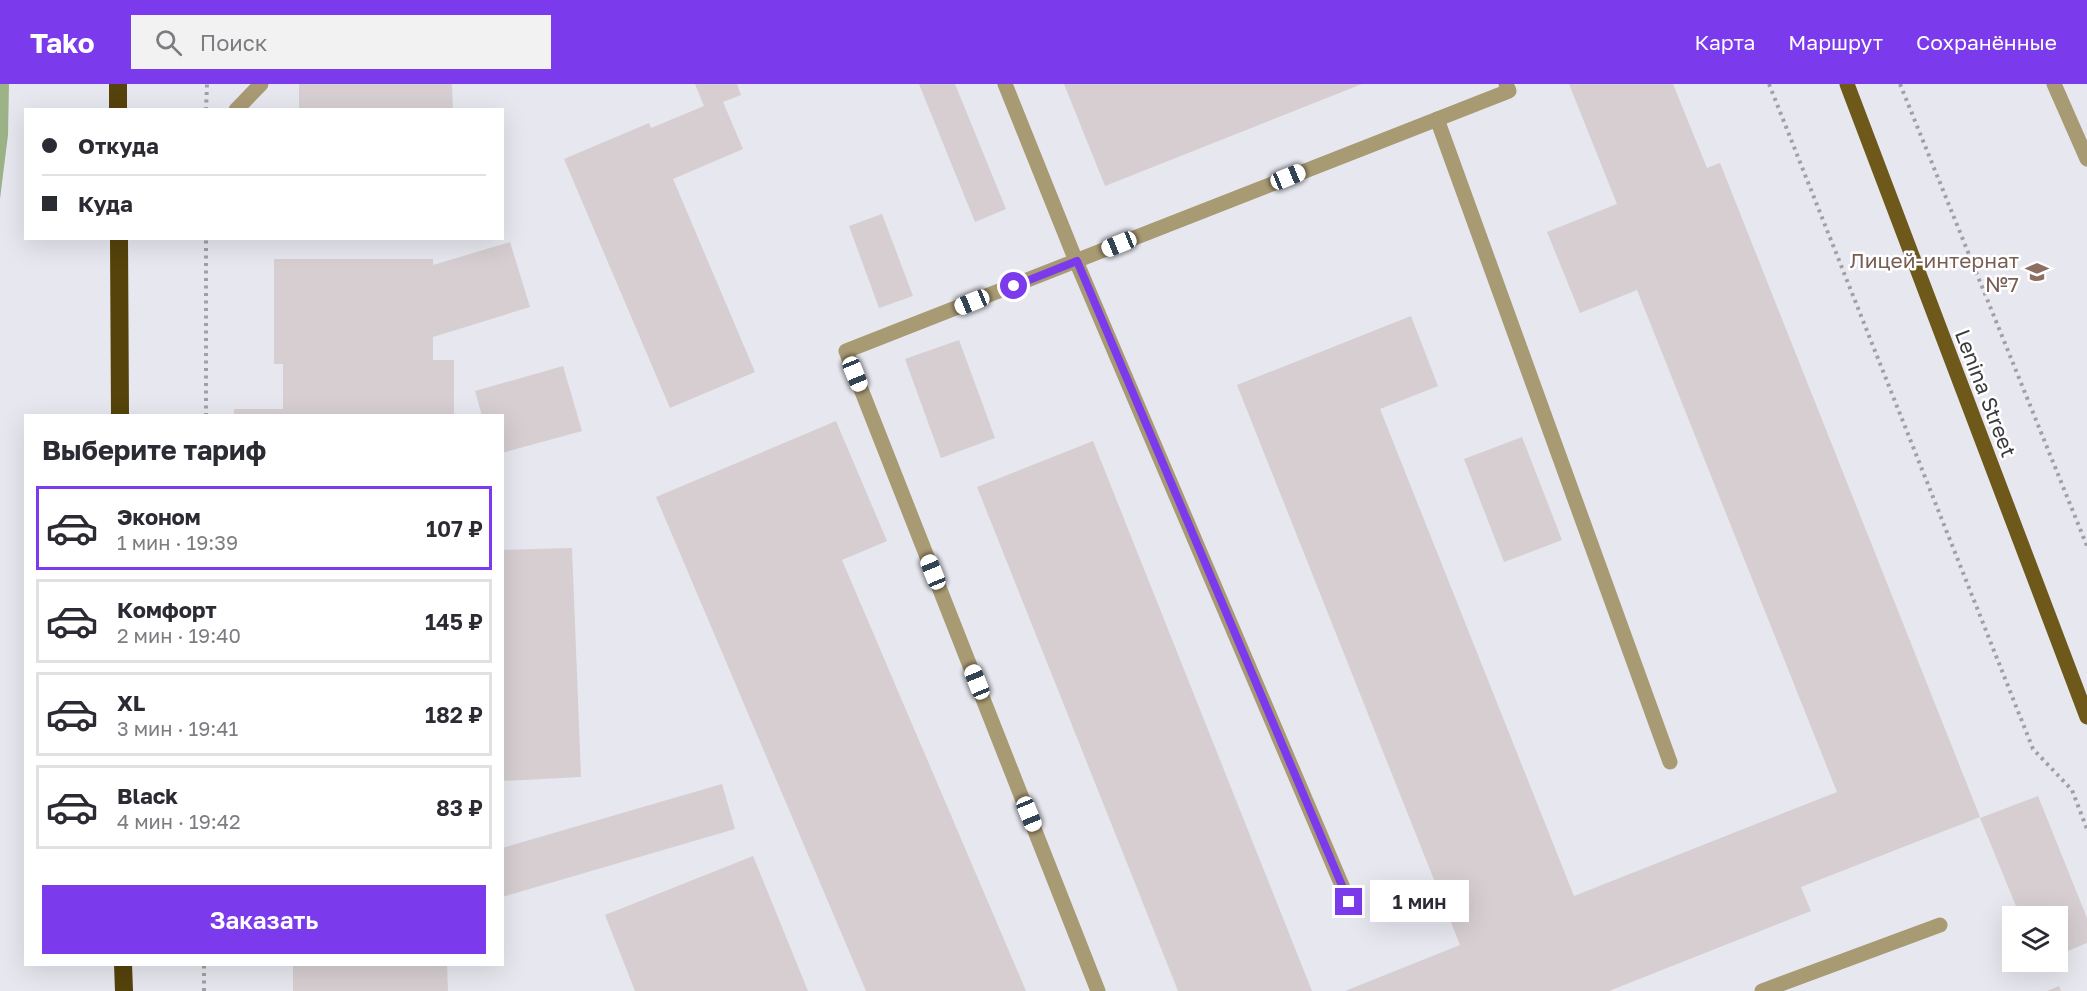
<!DOCTYPE html>
<html lang="ru">
<head>
<meta charset="utf-8">
<style>
	:root { --surface:#fff; --page:#f2f2f3; --text:#2b2b33; --muted:#7c7c81; --line:#e1e1e2; --accent:#7c3aed }
	body { margin:0; font-family:"Golos Text",sans-serif; background:var(--page); color:var(--text); height:100vh; display:flex; flex-direction:column; font-size:22px; white-space:nowrap }
	* { box-sizing:border-box; margin:0 }
	p { font-size:20px; color:var(--muted) }
	.icon { flex:none; width:33px; height:33px; fill:none; stroke:currentColor; stroke-width:2; stroke-linecap:round; stroke-linejoin:round }
	.map { position:relative; flex:1; overflow:hidden }
	.details { position:absolute; left:24px; top:330px; width:480px; height:552px; display:flex; flex-direction:column; background:var(--surface); border-radius:0px; box-shadow:0 6px 24px #0002 }
	.details>* { flex:none }
	.hud { position:absolute; left:24px; top:24px; width:480px; height:132px; border-radius:0px; box-shadow:0 6px 24px #0002; display:grid; align-content:center; height:132px; padding:0 18px; background:var(--surface) }
	.tools { position:absolute; left:2002px; top:822px; display:grid; gap:12px }
	.tools a { display:grid; place-items:center; width:66px; height:66px; border-radius:0px; background:var(--surface); box-shadow:0 6px 24px #0002; font-size:30px }
	.end { position:absolute; width:27px; height:27px; margin:-14px; border:8px solid #7c3aed; background:#fff; box-shadow:0 0 0 3px #fff }
	.from { border-radius:50% }
	.bubble { position:absolute; height:42px; border-radius:0px; background:var(--surface); box-shadow:0 6px 24px #0002; font-size:20px; font-weight:600; line-height:42px; text-align:center }
	.car { position:absolute; width:18px; height:36px; margin:-18px -9px; border-radius:8px; box-shadow:0 0 4px 2px #0007; background:linear-gradient(#fff 24%,#345 0 40%,#fff 0 76%,#345 0 86%,#fff 0) }
	.hud b { display:flex; align-items:center; gap:21px; height:57px; font-size:22px }
	.hud b+b { border-top:2px solid var(--line) }
	.hud i { width:15px; height:15px; background:var(--text) }
	ul { padding:0; list-style:none }
	li { display:flex; align-items:center; gap:18px; height:84px; margin:0 12px 9px; padding:0 6px; border:3px solid var(--line); border-radius:0px }
	li div { flex:1 }
	li b { display:block; font-size:22px }
	li em { font-style:normal; font-weight:600 }
	li.active { border-color:var(--accent) }
	li>.icon { width:54px; height:54px; stroke-width:1.5 }
	h2 { padding:0 18px; font-size:27px; line-height:72px }
	.cta { display:flex; gap:12px; margin-top:auto; padding:12px 18px }
	.cta a { flex:1; height:69px; border-radius:0px; background:var(--accent); color:#fff; font-size:24px; font-weight:600; line-height:69px; text-align:center }
	header { display:flex; align-items:center; gap:36px; box-sizing:border-box; height:84px; padding:0 30px; background:var(--accent); color:#fff }
	header strong { font-size:28px }
	nav { display:flex; gap:33px; margin-inline-start:auto; font-size:21px }
	.search { width:420px; height:54px; background:var(--page); display:flex; align-items:center; gap:15px; box-sizing:border-box; padding:0 21px; border-radius:0px; color:var(--muted); font-size:22px }
	.map>svg:first-child { display:block }
	.forest { fill:#9cb388 }
	.building { fill:#d6ced1 }
	.lines { fill:none; stroke-linecap:round; stroke-linejoin:round }
	.path { stroke:#a0a0a6; stroke-width:4; stroke-dasharray:3 4.5; stroke-linecap:butt }
	.minor { stroke:#a89a73; stroke-width:15 }
	.major { stroke:#6e591a; stroke-width:15 }
	.highway { stroke:#55430b; stroke-width:18 }
	.route { stroke:#7c3aed; stroke-width:8 }
	.labels { text-anchor:middle; dominant-baseline:central; stroke-width:5; stroke-linejoin:round; paint-order:stroke }
	.education-label { font-size:21px; fill:#785e54; stroke:#fff; text-anchor:end }
	.street-label { font-size:21px; fill:#3b3b3e; stroke:#fff }
</style>
</head>
<body>
<header>
<strong>Tako</strong>
<div class="search"><svg class="icon" aria-label="search" viewBox="0 0 24 24"><circle cx="10" cy="10" r="6"/><path d="M15 15l6 6"/></svg>Поиск</div>
<nav><a>Карта</a><a>Маршрут</a><a>Сохранённые</a></nav>
</header>
<div class="map">
<svg width="2087" height="907" viewBox="0 0 2087 907">
	<rect width="100%" height="100%" fill="#e7e7ef"/>
	<!-- forest -->
	<path class="forest" d="M 0,0 L 9,0 L 8,51 L 0,115 Z"/>
	<!-- building -->
	<g class="building">
		<path d="M 299,0 L 452,0 L 453,26 L 299,26 Z"/>
		<path d="M 695,0 L 737,0 L 741,11 L 723,18 L 743,65 L 673,95 L 755,288 L 670,324 L 564,75 L 649,39 L 651,44 L 704,22 Z"/>
		<path d="M 919,0 L 955,0 L 1006,125 L 975,138 Z"/>
		<path d="M 1064,0 L 1362,0 L 1105,102 Z"/>
		<path d="M 1569,0 L 1673,0 L 1707,84 L 1720,79 L 1980,733 L 1801,803 L 1811,827 L 1609,907 L 1345,907 L 1460,861 L 1237,301 L 1411,232 L 1438,302 L 1380,325 L 1574,812 L 1837,708 L 1637,206 L 1580,229 L 1547,148 L 1617,120 Z"/>
		<path d="M 882,130 L 913,212 L 879,224 L 849,142 Z"/>
		<path d="M 510,158 L 530,223 L 433,253 L 433,276 L 454,276 L 454,332 L 234,332 L 234,325 L 283,325 L 283,280 L 274,280 L 274,175 L 433,175 L 433,181 Z"/>
		<path d="M 959,256 L 995,354 L 941,374 L 905,275 Z"/>
		<path d="M 563,282 L 582,347 L 502,369 L 502,332 L 482,332 L 475,307 Z"/>
		<path d="M 836,337 L 887,457 L 842,476 L 1026,907 L 866,907 L 656,413 Z"/>
		<path d="M 1522,353 L 1562,456 L 1504,478 L 1464,375 Z"/>
		<path d="M 1093,357 L 1312,907 L 1178,907 L 977,403 Z"/>
		<path d="M 572,464 L 581,693 L 502,697 L 502,466 Z"/>
		<path d="M 722,700 L 735,745 L 502,813 L 502,764 Z"/>
		<path d="M 2038,712 L 2087,834 L 2087,859 L 2058,871 L 2058,832 L 2020,832 L 1980,734 Z"/>
		<path d="M 753,772 L 808,907 L 635,907 L 605,831 Z"/>
		<path d="M 293,880 L 447,880 L 448,907 L 293,907 Z"/>
		<path d="M 2059,902 L 2061,907 L 2047,907 Z"/>
	</g>
	<g class="lines">
		<!-- path -->
		<g class="path">
			<path d="M 1769,0 L 2033,665 L 2072,706 L 2087,745"/>
			<path d="M 1900,0 L 2087,462"/>
			<path d="M 206,26 L 207,0"/>
			<path d="M 206,332 L 206,154"/>
			<path d="M 204,907 L 204,880"/>
		</g>
		<!-- minor -->
		<g class="minor">
			<path d="M 1005,0 L 1076,177 L 1349,818"/>
			<path d="M 2054,0 L 2087,75"/>
			<path d="M 236,26 L 261,0"/>
			<path d="M 1437,35 L 1670,678"/>
			<path d="M 1098,907 L 846,267 L 1509,7 L 1506,0"/>
			<path d="M 1762,907 L 1940,841"/>
		</g>
		<!-- major -->
		<path class="major" d="M 1847,0 L 2087,633"/>
		<!-- highway -->
		<g class="highway">
			<path d="M 118,0 L 118,26"/>
			<path d="M 119,154 L 120,332"/>
			<path d="M 123,880 L 124,907"/>
		</g>
	</g>
	<g class="lines">
		<!-- route -->
		<path class="route" d="M 1014,202 L 1077,177 L 1349,818"/>
	</g>
	<!-- icons -->
	<defs>
		<g id="school-bare" transform="scale(1.8)"><path d="M0-5L7-2L0 1L-7-2ZM-4 1L0 2.5L4 1V4Q0 6-4 4Z" fill="#8d6e63" stroke="#fff" stroke-width="2.5" paint-order="stroke"/></g>
	</defs>
	<g fill-rule="evenodd">
		<use href="#school-bare" x="2037" y="188"/>
	</g>
	<g class="labels">
		<!-- education labels -->
		<g class="education-label">
			<text x="2019" y="176">Лицей-интернат<tspan x="2019" dy="24">№7</tspan></text>
		</g>
		<!-- street labels -->
		<g class="street-label">
			<text transform="translate(1986 309) rotate(69)">Lenina Street</text>
		</g>
	</g>
</svg>
<div class="tools">
<a><svg class="icon" aria-label="layers" viewBox="0 0 24 24"><path d="M12 4l9 5-9 5-9-5zM3 14l9 5 9-5"/></svg></a>
</div>
<i class="end from" style="left:1014px;top:202px"></i>
<i class="end" style="left:1349px;top:818px"></i>
<div class="bubble" style="left:1370px;top:796px;width:99px">1 мин</div>
<i class="car" style="left:1288px;top:93px;rotate:68deg"></i>
<i class="car" style="left:1119px;top:160px;rotate:248deg"></i>
<i class="car" style="left:972px;top:218px;rotate:248deg"></i>
<i class="car" style="left:855px;top:290px;rotate:158deg"></i>
<i class="car" style="left:933px;top:488px;rotate:338deg"></i>
<i class="car" style="left:977px;top:598px;rotate:338deg"></i>
<i class="car" style="left:1029px;top:730px;rotate:158deg"></i>
<div class="hud">
<b><i class="from"></i>Откуда</b>
<b><i></i>Куда</b>
</div>
<section class="details">
<h2>Выберите тариф</h2>
<ul>
<li class="active"><svg class="icon" aria-label="car" viewBox="0 0 24 24"><path d="M5 17H2v-5l4-1 3-4h7l3 4 3 1v5h-3M9 17h6M6 11h13"/><circle cx="7" cy="17" r="2"/><circle cx="17" cy="17" r="2"/></svg><div><b>Эконом</b><p>1 мин · 19:39</p></div><em>107 ₽</em></li>
<li><svg class="icon" aria-label="car" viewBox="0 0 24 24"><path d="M5 17H2v-5l4-1 3-4h7l3 4 3 1v5h-3M9 17h6M6 11h13"/><circle cx="7" cy="17" r="2"/><circle cx="17" cy="17" r="2"/></svg><div><b>Комфорт</b><p>2 мин · 19:40</p></div><em>145 ₽</em></li>
<li><svg class="icon" aria-label="car" viewBox="0 0 24 24"><path d="M5 17H2v-5l4-1 3-4h7l3 4 3 1v5h-3M9 17h6M6 11h13"/><circle cx="7" cy="17" r="2"/><circle cx="17" cy="17" r="2"/></svg><div><b>XL</b><p>3 мин · 19:41</p></div><em>182 ₽</em></li>
<li><svg class="icon" aria-label="car" viewBox="0 0 24 24"><path d="M5 17H2v-5l4-1 3-4h7l3 4 3 1v5h-3M9 17h6M6 11h13"/><circle cx="7" cy="17" r="2"/><circle cx="17" cy="17" r="2"/></svg><div><b>Black</b><p>4 мин · 19:42</p></div><em>83 ₽</em></li>
</ul>
<div class="cta"><a>Заказать</a></div>
</section>
</div>
</body>
</html>
